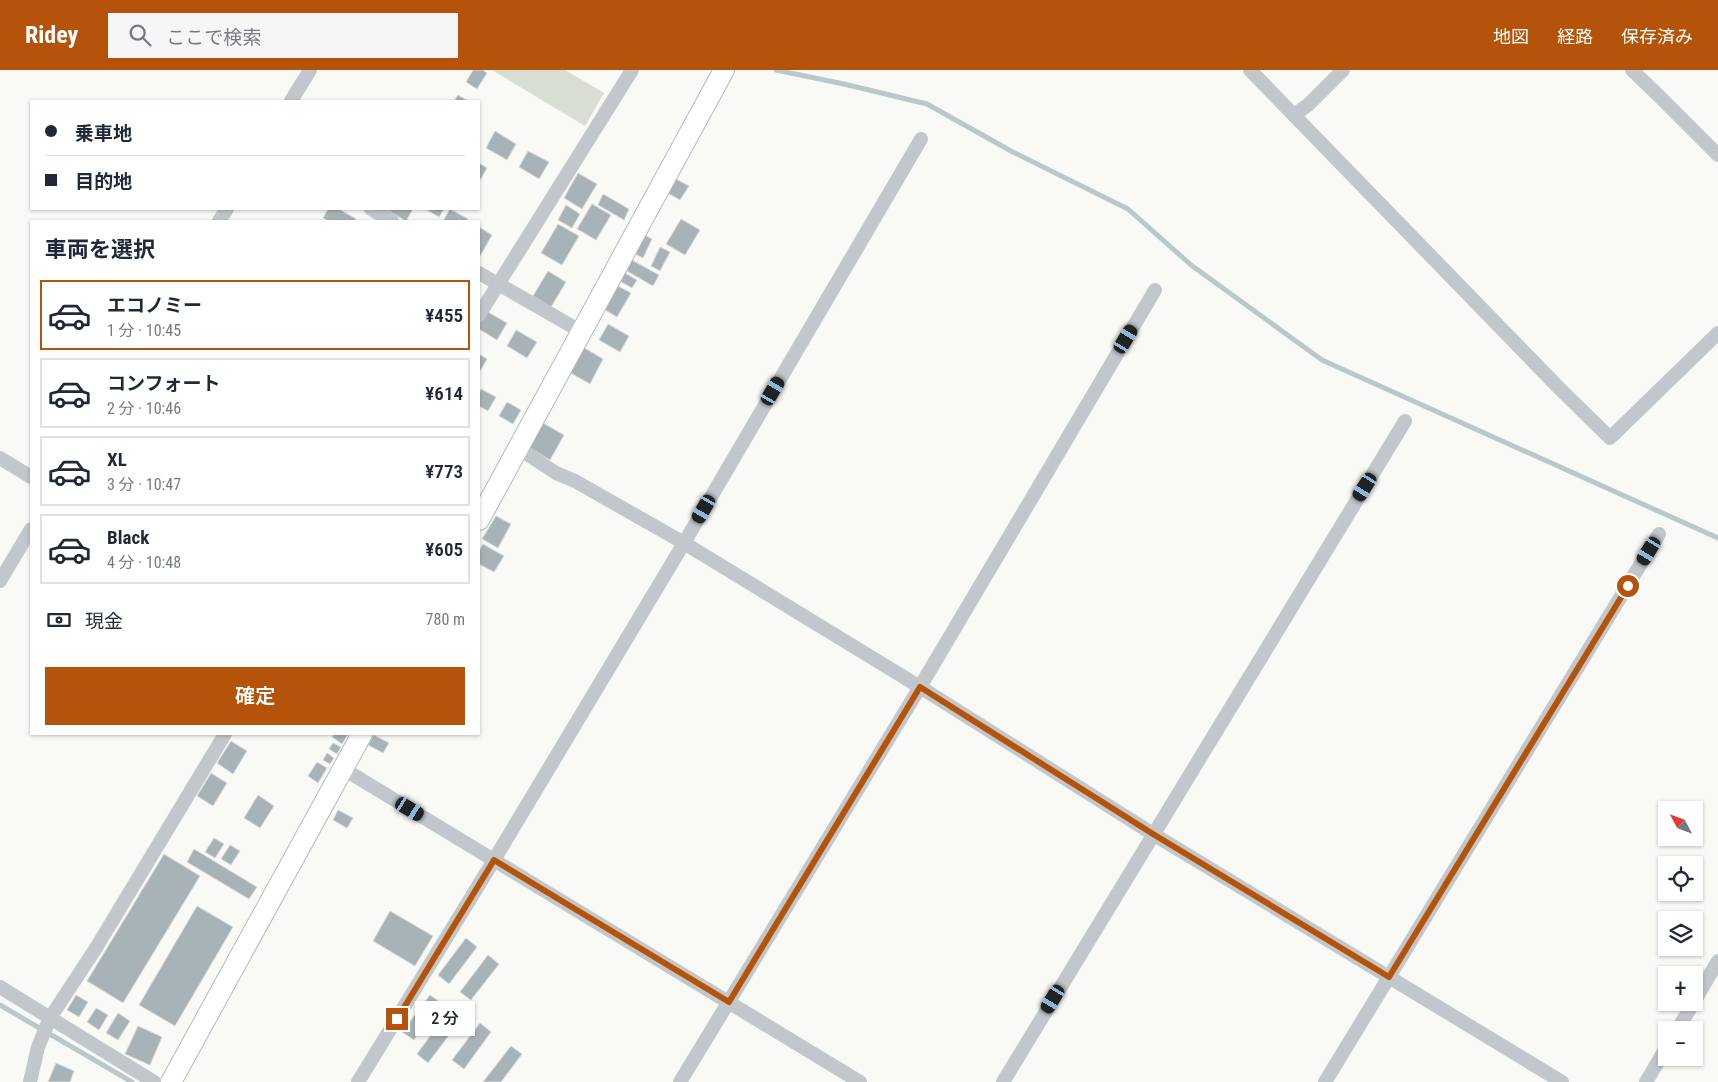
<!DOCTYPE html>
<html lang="ja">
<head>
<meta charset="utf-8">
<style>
	:root { --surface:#fff; --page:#f6f6f7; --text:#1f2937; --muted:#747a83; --line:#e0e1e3; --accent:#b45309 }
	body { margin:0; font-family:"Roboto Condensed","Noto Sans JP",sans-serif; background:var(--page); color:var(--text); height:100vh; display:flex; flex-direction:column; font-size:19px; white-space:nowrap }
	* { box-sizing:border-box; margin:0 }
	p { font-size:16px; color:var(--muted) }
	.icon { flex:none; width:28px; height:28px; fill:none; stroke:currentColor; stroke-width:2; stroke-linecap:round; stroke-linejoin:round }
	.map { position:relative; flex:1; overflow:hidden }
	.sheet { position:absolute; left:30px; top:150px; width:450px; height:515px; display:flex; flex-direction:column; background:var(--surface); border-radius:0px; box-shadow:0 1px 4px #0004 }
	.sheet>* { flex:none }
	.hud { position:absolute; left:30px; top:30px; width:450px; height:110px; border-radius:0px; box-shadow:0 1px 4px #0004; display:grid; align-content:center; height:110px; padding:0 15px; background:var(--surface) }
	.needle { width:32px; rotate:311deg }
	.fabs { position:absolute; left:1658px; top:731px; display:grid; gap:10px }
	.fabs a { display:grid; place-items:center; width:45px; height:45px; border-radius:0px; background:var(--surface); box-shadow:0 1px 4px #0004; font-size:25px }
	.end { position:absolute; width:22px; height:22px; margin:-11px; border:6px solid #b45309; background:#fff; box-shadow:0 0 0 2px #fff }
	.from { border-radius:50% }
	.bubble { position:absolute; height:35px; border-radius:0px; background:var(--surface); box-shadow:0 1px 4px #0004; font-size:16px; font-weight:600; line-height:35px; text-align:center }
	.car { position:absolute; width:15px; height:30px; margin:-15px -8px; border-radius:6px; box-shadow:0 0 4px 1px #0007; background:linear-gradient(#222 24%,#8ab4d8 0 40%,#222 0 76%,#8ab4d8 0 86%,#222 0) }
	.hud b { display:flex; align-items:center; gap:18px; height:48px; font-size:19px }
	.hud b+b { border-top:1px solid var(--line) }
	.hud i { width:12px; height:12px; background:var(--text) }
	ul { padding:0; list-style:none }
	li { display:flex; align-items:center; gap:15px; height:70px; margin:0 10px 8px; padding:0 5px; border:2px solid var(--line); border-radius:0px }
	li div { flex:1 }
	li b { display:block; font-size:19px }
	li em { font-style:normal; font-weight:600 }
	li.current { border-color:var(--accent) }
	li>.icon { width:45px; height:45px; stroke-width:1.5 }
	h2 { padding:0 15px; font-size:22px; line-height:60px }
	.pay { display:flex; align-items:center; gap:12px; height:55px; padding:0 15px; font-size:19px }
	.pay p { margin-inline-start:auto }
	.action { display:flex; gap:10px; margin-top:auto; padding:10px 15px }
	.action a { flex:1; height:58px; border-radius:0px; background:var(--accent); color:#fff; font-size:20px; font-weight:600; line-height:58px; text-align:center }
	header { display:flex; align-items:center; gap:30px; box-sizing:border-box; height:70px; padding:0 25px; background:var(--accent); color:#fff }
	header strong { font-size:24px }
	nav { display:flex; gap:28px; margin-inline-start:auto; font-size:18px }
	.search { width:350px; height:45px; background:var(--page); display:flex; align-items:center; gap:12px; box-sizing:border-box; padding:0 18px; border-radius:0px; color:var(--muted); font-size:19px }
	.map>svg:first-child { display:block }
	.green { fill:#d9ded5 }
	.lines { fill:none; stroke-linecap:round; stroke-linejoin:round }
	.stream { stroke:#b8c8cb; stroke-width:5 }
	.building { fill:#a8b3b8; stroke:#dbdad8 }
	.secondary-casing { stroke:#b3bbbf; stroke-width:22 }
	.street { stroke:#c1c7ca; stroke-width:14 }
	.secondary { stroke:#fff; stroke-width:20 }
	.route { stroke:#b45309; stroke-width:6 }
</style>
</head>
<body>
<header>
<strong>Ridey</strong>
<div class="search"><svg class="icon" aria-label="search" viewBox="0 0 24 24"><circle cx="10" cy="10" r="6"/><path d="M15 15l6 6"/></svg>ここで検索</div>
<nav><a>地図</a><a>経路</a><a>保存済み</a></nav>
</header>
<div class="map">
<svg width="1718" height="1012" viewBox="0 0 1718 1012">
	<rect width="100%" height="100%" fill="#f9f9f6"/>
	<!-- green -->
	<path class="green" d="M 492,0 L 565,0 L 604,23 L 585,56 Z"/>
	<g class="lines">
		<!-- stream -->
		<g class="stream">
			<path d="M 776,0 L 844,14 L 927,34 L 1011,81 L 1128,139 L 1191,195 L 1322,290 L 1718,468"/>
			<path d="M 0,935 L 132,1012"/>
		</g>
	</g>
	<!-- building -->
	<g class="building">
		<path d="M 473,0 L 483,0 L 487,3 L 477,19 L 466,12 Z"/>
		<path d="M 458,25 L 468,31 L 454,31 Z"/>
		<path d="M 495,61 L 516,74 L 507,90 L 486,78 Z"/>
		<path d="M 528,81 L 549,92 L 539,109 L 519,97 Z"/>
		<path d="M 479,93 L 487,98 L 479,112 Z"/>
		<path d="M 578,103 L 597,114 L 582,139 L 564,128 Z"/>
		<path d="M 674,108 L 689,116 L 680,130 L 666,122 Z"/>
		<path d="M 603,124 L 629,139 L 624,150 L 598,135 Z"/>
		<path d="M 592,134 L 611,145 L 596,170 L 577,159 Z"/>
		<path d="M 566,135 L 580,144 L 572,158 L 558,150 Z"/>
		<path d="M 328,139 L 339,139 L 356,149 L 355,151 L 329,151 L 323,148 Z"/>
		<path d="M 388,139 L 413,139 L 406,151 L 387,140 Z"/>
		<path d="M 425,139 L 444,139 L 439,147 Z"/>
		<path d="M 450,139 L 468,149 L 467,151 L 443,151 Z"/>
		<path d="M 681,149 L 700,160 L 685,185 L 666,174 Z"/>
		<path d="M 558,154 L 579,166 L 562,195 L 541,183 Z"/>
		<path d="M 479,157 L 492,165 L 479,188 Z"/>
		<path d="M 643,164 L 652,169 L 643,188 L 633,183 Z"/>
		<path d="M 660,177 L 670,182 L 660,201 L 651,196 Z"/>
		<path d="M 632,190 L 659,205 L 653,216 L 627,201 Z"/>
		<path d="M 548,201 L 566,212 L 551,237 L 533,226 Z"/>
		<path d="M 623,202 L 637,210 L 632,218 L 618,210 Z"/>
		<path d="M 616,215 L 631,223 L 617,247 L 602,238 Z"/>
		<path d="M 486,241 L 507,253 L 497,270 L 479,259 L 479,254 Z"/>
		<path d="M 608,254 L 629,266 L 620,282 L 599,270 Z"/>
		<path d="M 516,260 L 537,272 L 527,288 L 507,276 Z"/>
		<path d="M 583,277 L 603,289 L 590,314 L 569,302 Z"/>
		<path d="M 479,284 L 487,289 L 479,303 Z"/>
		<path d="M 481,319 L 496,327 L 488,341 L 479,336 L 479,323 Z"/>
		<path d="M 507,332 L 521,340 L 513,354 L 499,346 Z"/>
		<path d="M 543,353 L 564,365 L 550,390 L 530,378 Z"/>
		<path d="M 496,446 L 511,454 L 498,478 L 482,469 Z"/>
		<path d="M 483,474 L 504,486 L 494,502 L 479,494 L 479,481 Z"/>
		<path d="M 334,664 L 348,664 L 342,674 L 332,667 Z"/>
		<path d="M 374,665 L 389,673 L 383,683 L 368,675 Z"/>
		<path d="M 231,671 L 247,681 L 233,704 L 217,693 Z"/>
		<path d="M 333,673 L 341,677 L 337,684 L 329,679 Z"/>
		<path d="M 327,683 L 334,688 L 330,694 L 323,690 Z"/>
		<path d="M 317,692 L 327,698 L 318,713 L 308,706 Z"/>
		<path d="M 211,703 L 227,713 L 213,736 L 197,726 Z"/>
		<path d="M 258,725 L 274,736 L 260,758 L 244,748 Z"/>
		<path d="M 338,740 L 353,748 L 347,758 L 333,750 Z"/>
		<path d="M 214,768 L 224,774 L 215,788 L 205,782 Z"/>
		<path d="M 230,775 L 240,781 L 231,795 L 221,789 Z"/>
		<path d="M 194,779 L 257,817 L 249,829 L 187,792 Z"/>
		<path d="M 164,784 L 200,806 L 123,933 L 87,911 Z"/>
		<path d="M 197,836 L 233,857 L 175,956 L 139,935 Z"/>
		<path d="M 390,841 L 433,866 L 415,896 L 373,871 Z"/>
		<path d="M 466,868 L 477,877 L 449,914 L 438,905 Z"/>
		<path d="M 488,885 L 499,894 L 471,930 L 460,922 Z"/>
		<path d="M 76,925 L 88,932 L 79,947 L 67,940 Z"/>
		<path d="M 430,925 L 441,933 L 414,970 L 402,962 Z"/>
		<path d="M 96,938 L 108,945 L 99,960 L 87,952 Z"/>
		<path d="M 118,943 L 130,951 L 118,970 L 106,963 Z"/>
		<path d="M 444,947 L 456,956 L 428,993 L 417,984 Z"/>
		<path d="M 480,953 L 491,962 L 464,999 L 452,990 Z"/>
		<path d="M 138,956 L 162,967 L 150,995 L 125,984 Z"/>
		<path d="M 511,976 L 522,984 L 501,1012 L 483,1012 Z"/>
		<path d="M 56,993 L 74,1001 L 70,1012 L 48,1012 Z"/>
	</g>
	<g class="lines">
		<!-- secondary casing -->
		<g class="secondary-casing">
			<g id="secondary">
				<path d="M 479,450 L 724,0"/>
				<path d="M 171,1012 L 362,664"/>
			</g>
		</g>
		<!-- street -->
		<g class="street">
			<path d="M 1250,0 L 1558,317 L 1610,368 L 1718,263"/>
			<path d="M 1632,0 L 1660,27 L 1718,85"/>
			<path d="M 291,31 L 310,0"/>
			<path d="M 1294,45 L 1308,35 L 1343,0"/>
			<path d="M 371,139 L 392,151"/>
			<path d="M 219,151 L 227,139"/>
			<path d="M 479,203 L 582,262"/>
			<path d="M 479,245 L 632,0"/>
			<path d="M 518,378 L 556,403 L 575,411 L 684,473 L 784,534 L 920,617 L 1153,764 L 1562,1012"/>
			<path d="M 0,388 L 31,407"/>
			<path d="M 0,511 L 31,459"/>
			<path d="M 342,698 L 860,1012"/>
			<path d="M 0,917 L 154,1012"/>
			<path d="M 1694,932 L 1718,891"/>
			<path d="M 1677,960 L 1694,932"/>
			<path d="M 30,1012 L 38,977 L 50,948 L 96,878 L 225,664"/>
			<path d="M 358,1012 L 494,790 L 684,473 L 921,69"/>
			<path d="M 680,1012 L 920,617 L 1155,220"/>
			<path d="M 1003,1012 L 1405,351"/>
			<path d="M 1325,1012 L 1659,464"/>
			<path d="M 1646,1012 L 1666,978"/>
		</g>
		<!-- secondary -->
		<use href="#secondary" class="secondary"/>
	</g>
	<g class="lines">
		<!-- route -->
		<path class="route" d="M 397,949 L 494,790 L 729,932 L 920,617 L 1153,764 L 1389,907 L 1628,516"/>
	</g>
</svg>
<div class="fabs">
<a><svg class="needle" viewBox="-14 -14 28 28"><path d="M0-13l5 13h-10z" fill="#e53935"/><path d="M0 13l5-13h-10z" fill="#747a83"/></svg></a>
<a><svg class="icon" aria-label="locate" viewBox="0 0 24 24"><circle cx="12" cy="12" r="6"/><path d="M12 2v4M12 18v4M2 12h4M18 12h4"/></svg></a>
<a><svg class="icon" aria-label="layers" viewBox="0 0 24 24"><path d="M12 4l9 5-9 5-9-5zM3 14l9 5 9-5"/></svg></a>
<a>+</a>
<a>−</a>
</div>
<i class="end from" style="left:1628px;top:516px"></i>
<i class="end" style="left:397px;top:949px"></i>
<div class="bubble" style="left:415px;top:931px;width:60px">2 分</div>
<i class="car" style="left:1126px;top:269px;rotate:31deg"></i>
<i class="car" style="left:773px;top:321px;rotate:30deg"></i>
<i class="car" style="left:1365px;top:417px;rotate:212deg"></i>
<i class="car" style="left:704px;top:439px;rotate:210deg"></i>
<i class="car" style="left:1649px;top:481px;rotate:211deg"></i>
<i class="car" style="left:410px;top:739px;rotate:121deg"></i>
<i class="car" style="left:1053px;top:929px;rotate:211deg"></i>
<div class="hud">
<b><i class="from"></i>乗車地</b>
<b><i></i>目的地</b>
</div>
<section class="sheet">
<h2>車両を選択</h2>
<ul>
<li class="current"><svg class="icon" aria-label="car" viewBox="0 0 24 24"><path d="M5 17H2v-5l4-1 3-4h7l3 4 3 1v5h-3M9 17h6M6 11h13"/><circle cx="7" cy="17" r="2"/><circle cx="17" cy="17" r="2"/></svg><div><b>エコノミー</b><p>1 分 · 10:45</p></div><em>¥455</em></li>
<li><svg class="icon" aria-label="car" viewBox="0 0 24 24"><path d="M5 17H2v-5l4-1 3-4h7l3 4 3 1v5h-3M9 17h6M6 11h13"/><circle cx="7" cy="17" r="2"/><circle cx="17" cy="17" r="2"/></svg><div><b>コンフォート</b><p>2 分 · 10:46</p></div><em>¥614</em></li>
<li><svg class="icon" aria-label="car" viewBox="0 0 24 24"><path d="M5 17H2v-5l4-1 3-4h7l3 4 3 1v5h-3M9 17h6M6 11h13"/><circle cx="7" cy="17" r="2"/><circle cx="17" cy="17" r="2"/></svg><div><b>XL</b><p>3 分 · 10:47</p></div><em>¥773</em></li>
<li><svg class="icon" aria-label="car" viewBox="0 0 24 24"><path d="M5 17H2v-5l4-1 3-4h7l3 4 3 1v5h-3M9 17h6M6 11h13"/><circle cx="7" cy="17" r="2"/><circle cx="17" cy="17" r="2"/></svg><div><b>Black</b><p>4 分 · 10:48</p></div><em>¥605</em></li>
</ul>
<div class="pay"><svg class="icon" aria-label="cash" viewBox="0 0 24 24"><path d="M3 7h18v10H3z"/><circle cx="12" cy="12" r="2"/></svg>現金<p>780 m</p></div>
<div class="action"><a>確定</a></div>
</section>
</div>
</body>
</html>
